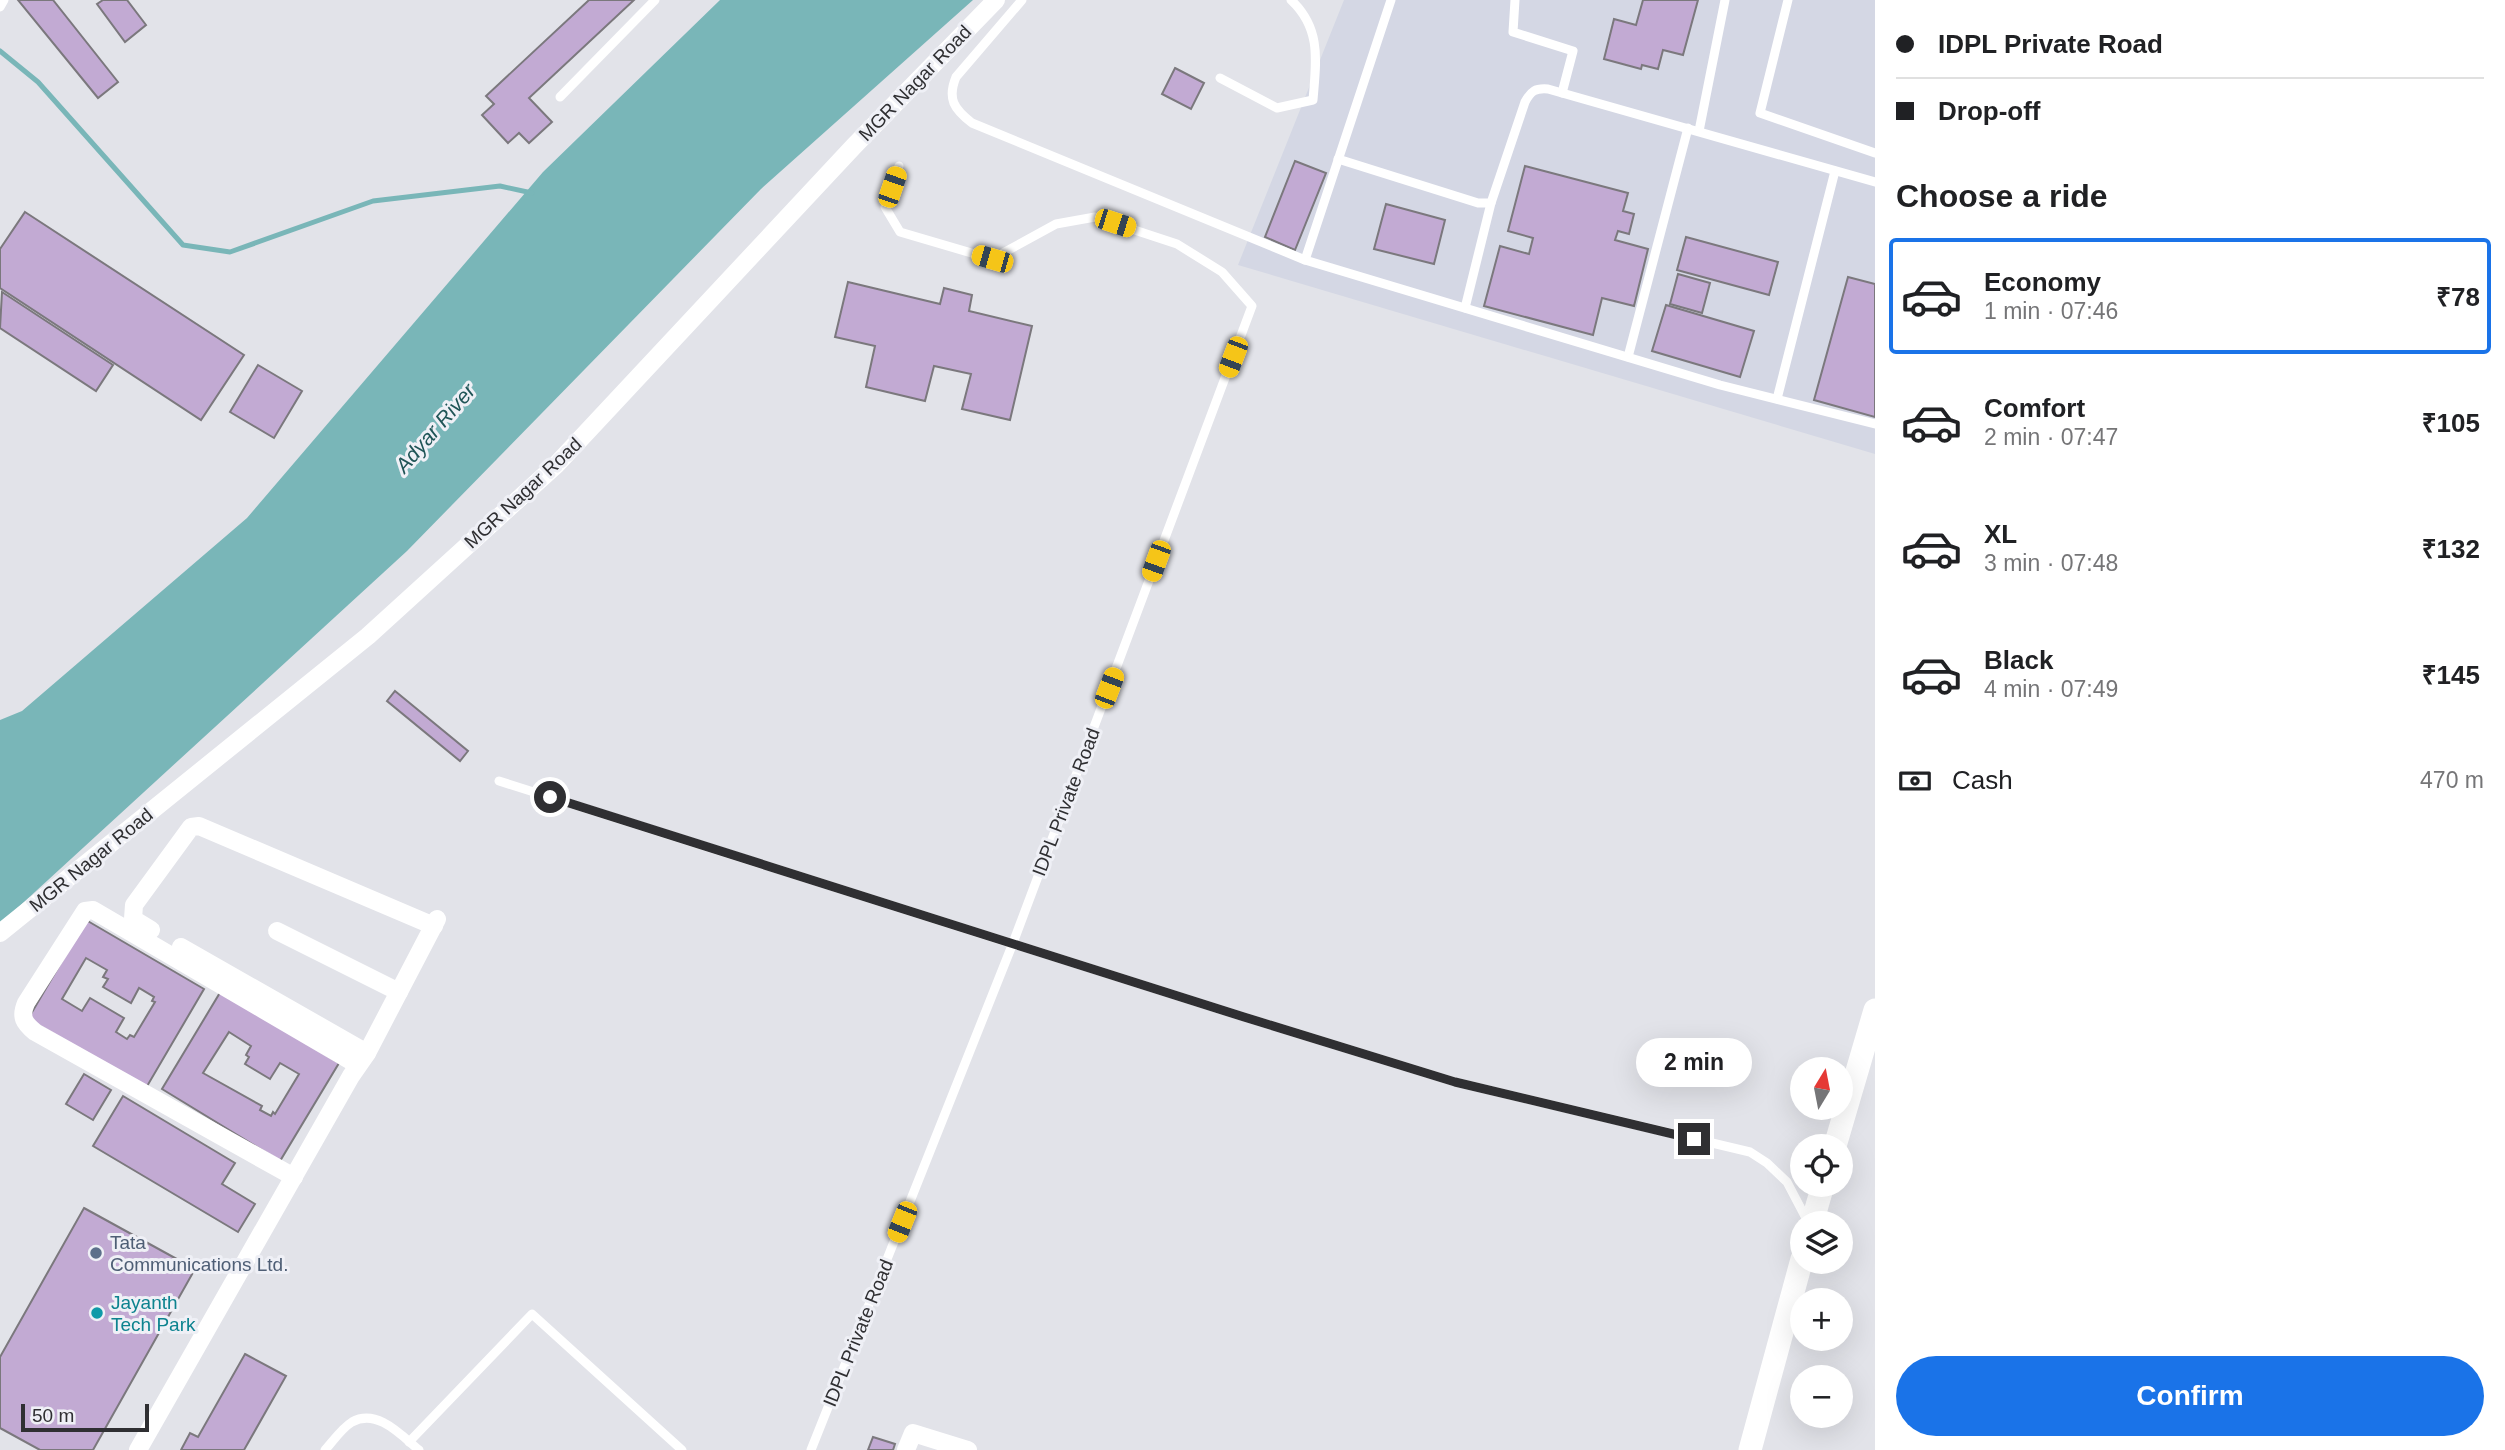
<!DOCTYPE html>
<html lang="en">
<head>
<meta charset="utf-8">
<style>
	:root { --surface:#fff; --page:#f6f6f6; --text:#202124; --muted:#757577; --line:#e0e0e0; --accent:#1a73e8 }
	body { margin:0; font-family:Arial,sans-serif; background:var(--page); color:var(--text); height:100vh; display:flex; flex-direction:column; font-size:26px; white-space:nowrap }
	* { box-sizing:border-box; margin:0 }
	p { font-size:23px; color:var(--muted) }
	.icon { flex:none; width:38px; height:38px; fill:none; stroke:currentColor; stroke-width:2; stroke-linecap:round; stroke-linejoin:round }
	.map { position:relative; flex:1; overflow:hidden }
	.sheet { display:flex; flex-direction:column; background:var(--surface); width:630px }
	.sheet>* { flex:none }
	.banner { display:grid; align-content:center; height:154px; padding:0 21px; background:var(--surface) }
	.needle { width:46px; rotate:10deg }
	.fabs { position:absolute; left:1790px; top:1057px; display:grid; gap:14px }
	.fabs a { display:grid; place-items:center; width:63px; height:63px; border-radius:50%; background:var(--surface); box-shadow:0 7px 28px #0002; font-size:35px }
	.scale { position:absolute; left:21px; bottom:18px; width:128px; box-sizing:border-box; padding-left:7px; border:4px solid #2f2f32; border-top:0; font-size:19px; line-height:24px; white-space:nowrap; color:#2f2f32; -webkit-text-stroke:5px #eff0f6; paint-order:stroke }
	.end { position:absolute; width:32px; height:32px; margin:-16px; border:9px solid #2f2f32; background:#fff; box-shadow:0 0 0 4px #fff }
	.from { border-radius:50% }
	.bubble { position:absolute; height:49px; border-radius:24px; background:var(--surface); box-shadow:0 7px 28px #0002; font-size:23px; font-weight:700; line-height:49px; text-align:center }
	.car { position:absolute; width:21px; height:42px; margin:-21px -10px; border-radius:9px; box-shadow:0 0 5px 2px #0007; background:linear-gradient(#f5c518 24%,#345 0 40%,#f5c518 0 76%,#345 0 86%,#f5c518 0) }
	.banner b { display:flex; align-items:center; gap:24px; height:66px; font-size:26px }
	.banner b+b { border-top:2px solid var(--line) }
	.banner i { width:18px; height:18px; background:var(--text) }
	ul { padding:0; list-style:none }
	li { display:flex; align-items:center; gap:21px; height:116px; margin:0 14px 10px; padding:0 7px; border:4px solid transparent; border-radius:7px }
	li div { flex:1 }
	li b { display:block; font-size:26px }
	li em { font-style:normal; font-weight:700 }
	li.active { border-color:var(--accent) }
	li>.icon { width:63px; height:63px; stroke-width:1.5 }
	h2 { padding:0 21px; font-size:32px; line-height:84px }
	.pay { display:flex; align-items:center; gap:18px; height:77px; padding:0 21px; font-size:26px }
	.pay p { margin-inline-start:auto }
	.primary-button { display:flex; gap:14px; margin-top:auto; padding:14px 21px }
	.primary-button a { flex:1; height:80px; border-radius:42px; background:var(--accent); color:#fff; font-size:28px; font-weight:700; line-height:80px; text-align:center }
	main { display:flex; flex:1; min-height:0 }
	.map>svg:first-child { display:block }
	.built { fill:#d4d7e4 }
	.water { fill:#79b6b8 }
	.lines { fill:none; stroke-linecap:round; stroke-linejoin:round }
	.stream { stroke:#79b6b8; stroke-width:5 }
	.building { fill:#c2aad3; stroke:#7b787d; stroke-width:2; fill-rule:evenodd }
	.lane { stroke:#fff; stroke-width:9 }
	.street { stroke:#fff; stroke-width:18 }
	.secondary { stroke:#fff; stroke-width:23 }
	.route { stroke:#2f2f32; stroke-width:9 }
	.service-dot { fill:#5c6f8a; stroke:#eff0f6; stroke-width:2.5 }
	.culture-dot { fill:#0f9aa8; stroke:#eff0f6; stroke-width:2.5 }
	.labels { text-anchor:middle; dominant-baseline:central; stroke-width:6; stroke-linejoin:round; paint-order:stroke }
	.street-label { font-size:19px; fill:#2f2f32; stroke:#eff0f6 }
	.service-label { font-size:19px; fill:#4e5e75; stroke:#eff0f6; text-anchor:start }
	.culture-label { font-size:19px; fill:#0d838f; stroke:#eff0f6; text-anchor:start }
	.water-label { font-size:21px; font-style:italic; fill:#205557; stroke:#eff0f6 }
</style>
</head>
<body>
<main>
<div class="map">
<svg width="1875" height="1450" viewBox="0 0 1875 1450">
	<rect width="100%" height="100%" fill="#e2e3e9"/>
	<!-- built -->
	<path class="built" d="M 1344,0 L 1875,0 L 1875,454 L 1238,265 Z"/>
	<!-- water -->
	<path class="water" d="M 720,0 L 973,0 L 761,189 L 407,551 L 0,924 L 0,720 L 22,711 L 247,518 L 543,172 Z"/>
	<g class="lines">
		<!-- stream -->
		<path class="stream" d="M 0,51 L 38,82 L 183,245 L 230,252 L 373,201 L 500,186 L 532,193"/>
	</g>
	<!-- building -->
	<g class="building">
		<path d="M 18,0 L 53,0 L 118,82 L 98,98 Z"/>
		<path d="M 103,0 L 127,0 L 146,25 L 125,42 L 97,4 Z"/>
		<path d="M 589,0 L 634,0 L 529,98 L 552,122 L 529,143 L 519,133 L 508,143 L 482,115 L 494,104 L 486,96 Z"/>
		<path d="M 1643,0 L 1698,0 L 1683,55 L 1663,50 L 1658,69 L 1642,65 L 1641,69 L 1604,59 L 1614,19 L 1636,25 Z"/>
		<path d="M 1175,68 L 1204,83 L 1191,109 L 1162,94 Z"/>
		<path d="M 1295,161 L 1326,173 L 1295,250 L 1265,237 Z"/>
		<path d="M 1525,166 L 1628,193 L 1623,211 L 1634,214 L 1629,234 L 1618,231 L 1615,240 L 1648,249 L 1634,306 L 1602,298 L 1593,335 L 1484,306 L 1500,246 L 1529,254 L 1533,238 L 1508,231 Z"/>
		<path d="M 1386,204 L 1445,220 L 1434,264 L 1374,249 Z"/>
		<path d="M 25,212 L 244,355 L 201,420 L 0,288 L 0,249 Z"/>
		<path d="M 1686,237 L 1778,262 L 1769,295 L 1677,270 Z"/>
		<path d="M 1678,274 L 1710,283 L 1702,313 L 1670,304 Z"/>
		<path d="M 1848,277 L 1875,284 L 1875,417 L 1814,400 Z"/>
		<path d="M 848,282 L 940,304 L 944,288 L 972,295 L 969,311 L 1032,326 L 1010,420 L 962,409 L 971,374 L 934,366 L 925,401 L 866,387 L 875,346 L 835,337 Z"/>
		<path d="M 2,292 L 113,365 L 96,391 L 0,328 Z"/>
		<path d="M 1666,305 L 1754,331 L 1740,377 L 1652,351 Z"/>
		<path d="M 258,365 L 302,391 L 274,438 L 230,412 Z"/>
		<path d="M 395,691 L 468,751 L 460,761 L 387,701 Z"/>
		<path d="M 86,920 L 204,989 L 146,1088 L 28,1019 ZM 86,958 L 107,970 L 103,977 L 108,979 L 103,987 L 131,1003 L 139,988 L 154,997 L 152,1001 L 155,1002 L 134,1037 L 130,1035 L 127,1039 L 116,1032 L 124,1018 L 90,998 L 82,1011 L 62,999 Z"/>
		<path d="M 221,991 L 339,1063 L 280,1161 L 162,1089 ZM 229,1032 L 251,1046 L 246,1055 L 249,1057 L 245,1064 L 270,1079 L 280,1063 L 299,1074 L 275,1114 L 273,1112 L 271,1116 L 260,1110 L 262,1106 L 203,1073 Z"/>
		<path d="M 84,1074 L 111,1090 L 93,1120 L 66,1104 Z"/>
		<path d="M 123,1096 L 235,1163 L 222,1184 L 255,1204 L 238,1232 L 93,1146 Z"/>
		<path d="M 84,1208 L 195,1269 L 93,1450 L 40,1450 L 0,1428 L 0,1357 Z"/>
		<path d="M 245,1354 L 286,1376 L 244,1450 L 181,1450 L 190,1433 L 198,1437 Z"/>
		<path d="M 873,1437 L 895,1444 L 893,1450 L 868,1450 Z"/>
	</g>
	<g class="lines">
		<!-- lane -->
		<g class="lane">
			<path d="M 1022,0 L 956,77 C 947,99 954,109 972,123 L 1305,260"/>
			<path d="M 1391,0 L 1305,260 L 1720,385 L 1875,424"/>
			<path d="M 1515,0 L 1513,32 L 1573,51 L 1562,93"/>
			<path d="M 1788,0 L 1760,113 L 1875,153"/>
			<path d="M 0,7 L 4,0"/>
			<path d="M 1220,78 L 1277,108 L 1313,100 C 1316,62 1322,29 1291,0"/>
			<path d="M 560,97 L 655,0"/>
			<path d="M 1699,131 L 1725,0"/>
			<path d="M 1338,159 L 1478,203 L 1491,203 L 1525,102 C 1531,91 1535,88 1548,89 L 1875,182"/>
			<path d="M 1465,308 L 1491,203"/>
			<path d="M 1628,357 L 1688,128"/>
			<path d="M 1777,399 L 1835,171"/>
			<path d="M 499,781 L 1244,1017 L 1455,1082 L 1750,1152 L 1767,1163 L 1787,1182 L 1808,1222"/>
			<path d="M 409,1442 L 532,1314 L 682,1450"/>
			<path d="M 325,1450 C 333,1441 342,1428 352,1422 C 377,1408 401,1435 419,1450"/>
			<path d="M 811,1450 L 1013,943 L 1252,306 L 1222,272 L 1177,244 L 1095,217 L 1056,224 L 992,259 L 900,232 L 885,207 L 899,166"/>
		</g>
		<!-- street -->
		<g class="street">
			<path d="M 151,930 L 133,919 L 134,905 L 191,827 L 199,826 L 434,926"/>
			<path d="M 277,931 L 399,992"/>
			<path d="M 0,933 L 368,636 L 556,465 L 854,146 L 996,0"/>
			<path d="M 181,947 L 367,1053"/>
			<path d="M 294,1177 L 35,1032 C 24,1023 20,1017 26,1003 L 85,911 L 93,910 L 358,1065"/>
			<path d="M 138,1450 L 351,1076 L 367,1053 L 437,919"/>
			<path d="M 906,1450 L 913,1433 L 968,1450"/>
		</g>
		<!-- secondary -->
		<g class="secondary">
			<path d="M 1835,1146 L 1875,1010"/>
			<path d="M 1812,1223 L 1823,1185"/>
			<path d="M 1750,1450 L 1802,1259"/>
		</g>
	</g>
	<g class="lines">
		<!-- route -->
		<path class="route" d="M 550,797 L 1244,1017 L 1455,1082 L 1694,1139"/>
	</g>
	<!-- markers -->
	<circle class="service-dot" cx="96" cy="1253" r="7"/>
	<circle class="culture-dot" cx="97" cy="1313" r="7"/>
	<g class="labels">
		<!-- street labels -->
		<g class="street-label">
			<text transform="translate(915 83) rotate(-46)">MGR Nagar Road</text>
			<text transform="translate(523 493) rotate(-43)">MGR Nagar Road</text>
			<text transform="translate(1066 802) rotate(-69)">IDPL Private Road</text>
			<text transform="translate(91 860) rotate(-39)">MGR Nagar Road</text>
			<text transform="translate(858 1333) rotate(-68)">IDPL Private Road</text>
		</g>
		<!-- service labels -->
		<g class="service-label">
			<text x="110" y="1242">Tata<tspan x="110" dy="22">Communications Ltd.</tspan></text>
		</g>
		<!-- culture labels -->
		<g class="culture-label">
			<text x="111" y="1302">Jayanth<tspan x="111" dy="22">Tech Park</tspan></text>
		</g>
		<!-- water labels -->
		<g class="water-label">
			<text transform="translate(435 428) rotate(-49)">Adyar River</text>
		</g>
	</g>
</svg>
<div class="fabs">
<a><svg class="needle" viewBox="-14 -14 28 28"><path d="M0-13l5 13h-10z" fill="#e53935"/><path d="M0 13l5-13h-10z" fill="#757577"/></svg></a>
<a><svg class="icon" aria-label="locate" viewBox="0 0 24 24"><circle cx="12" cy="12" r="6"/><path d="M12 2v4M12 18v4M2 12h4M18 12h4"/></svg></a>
<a><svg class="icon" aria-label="layers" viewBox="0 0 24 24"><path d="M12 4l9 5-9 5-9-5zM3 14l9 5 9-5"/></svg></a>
<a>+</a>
<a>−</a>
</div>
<div class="scale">50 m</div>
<i class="end from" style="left:550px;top:797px"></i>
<i class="end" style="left:1694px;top:1139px"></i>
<div class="bubble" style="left:1636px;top:1038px;width:116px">2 min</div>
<i class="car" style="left:892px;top:187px;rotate:19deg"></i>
<i class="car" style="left:1115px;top:223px;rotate:108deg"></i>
<i class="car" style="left:992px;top:259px;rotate:286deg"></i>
<i class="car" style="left:1233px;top:357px;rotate:201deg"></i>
<i class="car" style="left:1156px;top:561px;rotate:200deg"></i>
<i class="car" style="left:1109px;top:688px;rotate:21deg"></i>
<i class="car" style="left:902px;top:1222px;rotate:202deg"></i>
</div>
<section class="sheet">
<div class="banner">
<b><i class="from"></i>IDPL Private Road</b>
<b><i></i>Drop-off</b>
</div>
<h2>Choose a ride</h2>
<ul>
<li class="active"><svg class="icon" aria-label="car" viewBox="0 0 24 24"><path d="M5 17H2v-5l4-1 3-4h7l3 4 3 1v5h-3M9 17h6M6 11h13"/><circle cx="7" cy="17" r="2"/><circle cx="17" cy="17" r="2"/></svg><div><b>Economy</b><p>1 min · 07:46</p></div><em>₹78</em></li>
<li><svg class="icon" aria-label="car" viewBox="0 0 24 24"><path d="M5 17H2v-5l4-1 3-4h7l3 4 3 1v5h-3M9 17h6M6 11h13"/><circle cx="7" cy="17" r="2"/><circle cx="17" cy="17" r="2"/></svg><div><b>Comfort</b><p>2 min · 07:47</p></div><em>₹105</em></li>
<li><svg class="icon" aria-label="car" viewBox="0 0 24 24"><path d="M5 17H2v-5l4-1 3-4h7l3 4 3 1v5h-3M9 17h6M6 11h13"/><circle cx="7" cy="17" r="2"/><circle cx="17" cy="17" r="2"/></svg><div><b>XL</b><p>3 min · 07:48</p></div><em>₹132</em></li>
<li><svg class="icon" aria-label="car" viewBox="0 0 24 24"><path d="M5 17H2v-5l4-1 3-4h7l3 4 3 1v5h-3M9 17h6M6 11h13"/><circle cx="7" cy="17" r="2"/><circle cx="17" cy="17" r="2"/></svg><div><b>Black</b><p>4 min · 07:49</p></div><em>₹145</em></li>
</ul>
<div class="pay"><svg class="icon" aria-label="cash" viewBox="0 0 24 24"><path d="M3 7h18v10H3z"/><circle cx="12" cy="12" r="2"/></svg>Cash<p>470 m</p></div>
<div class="primary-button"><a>Confirm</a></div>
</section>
</main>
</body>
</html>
